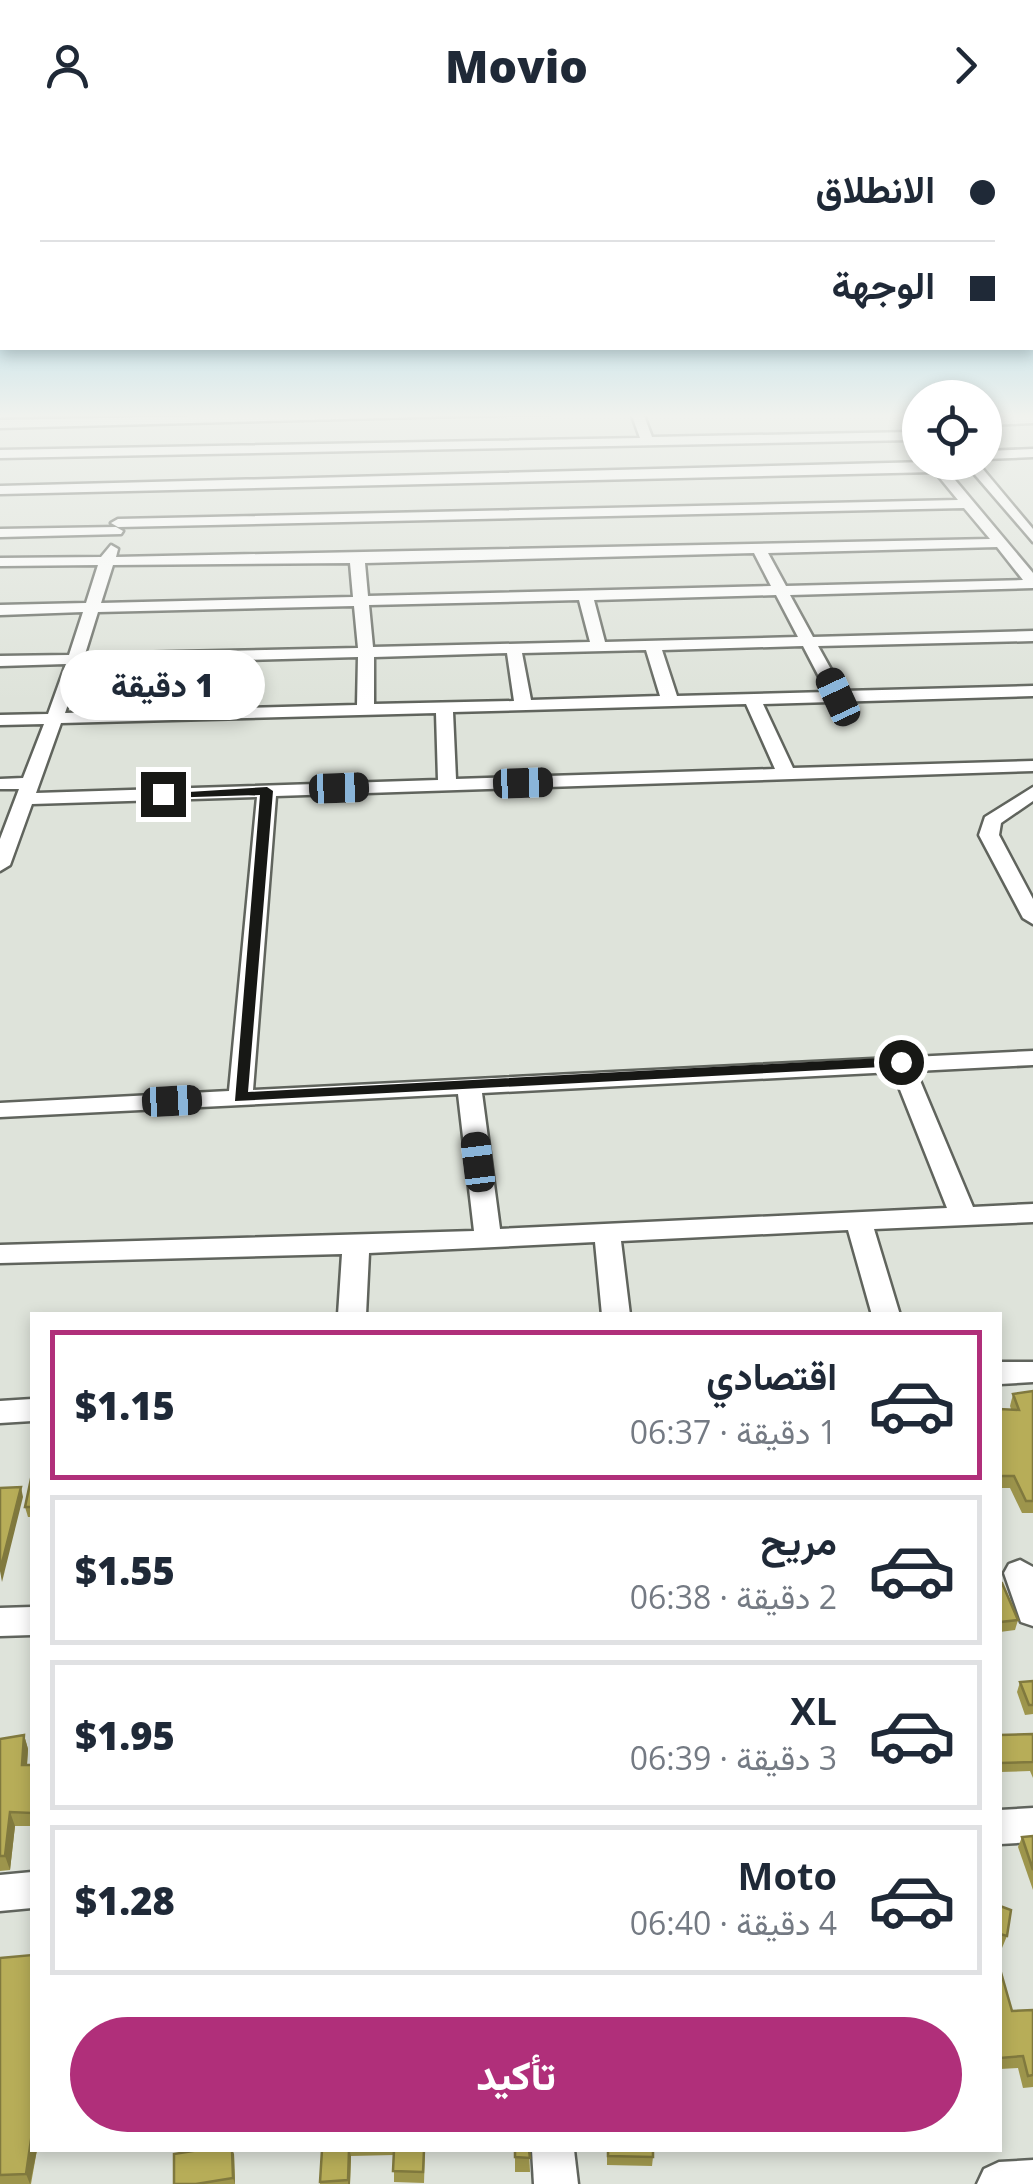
<!DOCTYPE html>
<html lang="ar">
<head>
<meta charset="utf-8">
<style>
	:root { --surface:#fff; --page:#f2f2f3; --text:#1f2937; --muted:#747a83; --line:#e0e1e3; --accent:#b02f7a }
	body { margin:0; font-family:"Open Sans",Vazirmatn,sans-serif; background:var(--page); color:var(--text); direction:rtl; height:100vh; display:flex; flex-direction:column; font-size:38px; white-space:nowrap }
	* { box-sizing:border-box; margin:0 }
	p { font-size:32px; color:var(--muted) }
	.icon { flex:none; width:55px; height:55px; fill:none; stroke:currentColor; stroke-width:2; stroke-linecap:round; stroke-linejoin:round }
	.map { position:relative; flex:1; overflow:hidden; direction:ltr }
	.details { position:absolute; left:30px; top:1182px; width:972px; height:840px; display:flex; flex-direction:column; background:var(--surface); border-radius:0px; box-shadow:0 5px 15px #0003; direction:rtl }
	.details>* { flex:none }
	.banner { position:absolute; left:0px; top:0px; width:1035px; height:220px; box-shadow:0 5px 15px #0003; direction:rtl; display:grid; align-content:center; height:220px; padding:0 40px; background:var(--surface) }
	.buttons { position:absolute; left:902px; top:250px; display:grid; gap:20px }
	.buttons a { display:grid; place-items:center; width:100px; height:100px; border-radius:50%; background:var(--surface); box-shadow:0 5px 15px #0003; font-size:50px }
	.end { position:absolute; width:45px; height:45px; margin:-22px; border:12px solid #171815; background:#fff; box-shadow:0 0 0 5px #fff }
	.from { border-radius:50% }
	.bubble { position:absolute; height:70px; border-radius:35px; background:var(--surface); box-shadow:0 5px 15px #0003; font-size:32px; font-weight:800; line-height:70px; text-align:center; direction:rtl }
	.car { position:absolute; width:30px; height:60px; margin:-30px -15px; border-radius:12px; box-shadow:0 0 8px 2px #0007; background:linear-gradient(#222 24%,#8ab4d8 0 40%,#222 0 76%,#8ab4d8 0 86%,#222 0) }
	.banner b { display:flex; align-items:center; gap:35px; height:95px; font-size:38px }
	.banner b+b { border-top:2px solid var(--line) }
	.banner i { width:25px; height:25px; background:var(--text) }
	ul { padding:18px 0 0; list-style:none }
	li { display:flex; align-items:center; gap:30px; height:150px; margin:0 20px 15px; padding:0 20px; border:5px solid var(--line); border-radius:0px }
	li div { flex:1 }
	li b { display:block; font-size:38px }
	li em { font-style:normal; font-weight:800 }
	li.current { border-color:var(--accent) }
	li>.icon { width:90px; height:90px; stroke-width:1.5 }
	.primary-button { display:flex; gap:20px; margin-top:auto; padding:20px 40px }
	.primary-button a { flex:1; height:115px; border-radius:60px; background:var(--accent); color:#fff; font-size:40px; font-weight:800; line-height:115px; text-align:center }
	header { display:flex; justify-content:space-between; align-items:center; height:130px; padding:0 40px; background:var(--surface); font-size:45px; font-weight:800 }
	.map>svg:first-child { display:block }
	.lines { fill:none; stroke-linecap:round; stroke-linejoin:round }
	.street-casing { stroke:#60645d; stroke-width:5 }
	.street { fill:#fff; fill-rule:evenodd }
	.wall { fill:#9d954c }
	.shaded-wall { fill:#80793e }
	.building { fill:#b7ad58; stroke:#80793e; stroke-width:2.5 }
	.route { fill:#171815 }
</style>
</head>
<body>
<header><svg class="icon" aria-label="forward" viewBox="0 0 24 24"><path d="M9 5l7 7-7 7"/></svg>Movio<svg class="icon" aria-label="person" viewBox="0 0 24 24"><circle cx="12" cy="8" r="4"/><path d="M4 21q1-7 8-7t8 7"/></svg></header>
<div class="map">
<svg width="1033" height="2054" viewBox="0 0 1033 2054">
	<rect width="100%" height="100%" fill="#dee3da"/>
	<g class="lines">
		<!-- street casing -->
		<g class="street-casing">
			<g id="street">
				<path d="M 364,283 L 574,283 L 0,298 L 0,290 Z"/>
				<path d="M 631,283 L 643,283 L 652,307 L 911,302 L 917,306 L 911,310 L 0,328 L 0,320 L 640,308 Z"/>
				<path d="M 1033,285 L 1033,293 L 985,295 L 985,287 Z"/>
				<path d="M 1033,319 L 1033,327 L 985,329 L 985,321 Z"/>
				<path d="M 927,332 L 940,332 L 1033,443 L 1033,458 L 790,465 L 813,507 L 1033,501 L 1033,511 L 818,516 L 843,561 L 1033,556 L 1033,566 L 763,574 L 793,638 L 1033,631 L 1033,641 L 276,666 L 253,960 L 1033,921 L 1033,935 L 916,941 L 973,1077 L 1033,1074 L 1033,1092 L 874,1099 L 900,1185 L 872,1185 L 848,1100 L 621,1111 L 630,1185 L 602,1185 L 595,1112 L 369,1123 L 366,1185 L 338,1185 L 342,1124 L 0,1133 L 0,1115 L 474,1101 L 458,964 L 0,987 L 0,973 L 229,961 L 257,667 L 32,674 L 10,735 L 0,741 L 0,709 L 19,659 L 0,659 L 0,649 L 23,648 L 44,594 L 0,595 L 0,585 L 48,584 L 66,534 L 0,536 L 0,526 L 69,525 L 83,482 L 0,485 L 0,475 L 86,473 L 98,435 L 0,436 L 0,428 L 101,427 L 111,415 L 118,419 L 116,427 L 990,409 L 964,378 L 118,397 L 111,393 L 118,389 L 958,370 L 935,342 L 0,364 L 0,356 ZM 997,417 L 1023,450 L 786,456 L 768,423 ZM 754,423 L 771,456 L 368,466 L 365,433 ZM 350,433 L 353,467 L 101,473 L 113,435 ZM 776,465 L 798,507 L 605,512 L 594,470 ZM 579,470 L 590,512 L 373,517 L 369,475 ZM 354,476 L 358,518 L 85,524 L 98,482 ZM 803,516 L 827,562 L 677,566 L 662,520 ZM 646,520 L 660,566 L 531,570 L 522,523 ZM 507,523 L 514,571 L 374,574 L 374,527 ZM 358,527 L 357,575 L 65,583 L 82,534 ZM 746,574 L 775,639 L 456,649 L 453,582 ZM 436,583 L 438,650 L 36,663 L 61,593 ZM 893,942 L 947,1078 L 500,1099 L 482,963 Z"/>
				<path d="M 964,332 L 977,332 L 1033,399 L 1033,412 Z"/>
				<path d="M 116,397 L 123,401 L 121,404 L 0,407 L 0,399 Z"/>
				<path d="M 1033,657 L 1033,671 L 1001,693 L 999,705 L 1033,769 L 1033,794 L 1023,788 L 979,705 L 985,687 Z"/>
				<path d="M 1000,1232 L 1033,1232 L 1033,1252 L 1000,1254 Z"/>
				<path d="M 32,1269 L 32,1291 L 0,1293 L 0,1271 Z"/>
				<path d="M 1020,1430 L 1033,1437 L 1033,1496 L 1021,1492 L 1004,1443 L 1009,1434 Z"/>
				<path d="M 32,1477 L 32,1505 L 0,1506 L 0,1478 Z"/>
				<path d="M 1033,1678 L 1033,1712 L 1000,1714 L 1000,1680 Z"/>
				<path d="M 32,1742 L 32,1778 L 0,1781 L 0,1745 Z"/>
				<path d="M 532,2020 L 574,2020 L 578,2054 L 534,2054 Z"/>
				<path d="M 1033,2030 L 1033,2054 L 977,2054 L 984,2039 L 999,2032 Z"/>
			</g>
		</g>
		<!-- street -->
		<use href="#street" class="street"/>
	</g>
	<!-- wall -->
	<g class="wall">
		<path d="M 1033,1261 L 1033,1383 L 1022,1383 L 1010,1358 L 1000,1358 L 1000,1279 L 1011,1279 L 1010,1276 L 1013,1264 Z"/>
		<path d="M 32,1344 L 32,1387 L 28,1387 L 25,1377 Z"/>
		<path d="M 1000,1453 L 1018,1490 L 1015,1500 L 1000,1502 Z"/>
		<path d="M 1033,1551 L 1033,1584 L 1025,1585 L 1017,1562 L 1020,1552 Z"/>
		<path d="M 1033,1604 L 1033,1648 L 1030,1641 L 1000,1642 L 1000,1605 Z"/>
		<path d="M 24,1605 L 28,1619 L 27,1635 L 32,1635 L 32,1696 L 15,1696 L 10,1740 L 0,1741 L 0,1609 Z"/>
		<path d="M 1033,1706 L 1033,1760 L 1018,1717 L 1022,1707 Z"/>
		<path d="M 1000,1776 L 1007,1806 L 1002,1818 L 1000,1818 Z"/>
		<path d="M 32,1825 L 32,2020 L 37,2020 L 31,2054 L 0,2054 L 0,1828 Z"/>
		<path d="M 1000,1839 L 1012,1881 L 1033,1880 L 1033,1957 L 1023,1958 L 1018,1938 L 1000,1939 Z"/>
		<path d="M 322,2020 L 425,2020 L 424,2053 L 394,2052 L 394,2025 L 351,2026 L 350,2054 L 320,2054 Z"/>
		<path d="M 515,2020 L 529,2020 L 530,2042 L 515,2042 Z"/>
		<path d="M 607,2020 L 653,2027 L 652,2036 L 607,2035 Z"/>
		<path d="M 234,2024 L 235,2054 L 174,2054 Z"/>
	</g>
	<!-- shaded-wall -->
	<g class="shaded-wall">
		<path d="M 21,1357 L 23,1367 L 2,1452 L 0,1441 Z"/>
		<path d="M 24,1605 L 28,1619 L 26,1649 L 22,1635 Z"/>
		<path d="M 10,1682 L 15,1696 L 10,1740 L 5,1726 Z"/>
		<path d="M 32,2003 L 32,2020 L 37,2020 L 30,2054 L 26,2044 Z"/>
		<path d="M 232,2020 L 234,2024 L 235,2054 L 233,2048 Z"/>
		<path d="M 349,2020 L 351,2026 L 350,2054 L 348,2054 L 348,2050 Z"/>
	</g>
	<!-- building -->
	<g class="building">
		<path d="M 1033,1261 L 1033,1371 L 1026,1371 L 1014,1346 L 1000,1346 L 1000,1279 L 1019,1280 L 1013,1264 Z"/>
		<path d="M 32,1344 L 32,1377 L 25,1377 Z"/>
		<path d="M 21,1357 L 0,1441 L 0,1358 Z"/>
		<path d="M 1000,1453 L 1002,1453 L 1018,1490 L 1000,1492 Z"/>
		<path d="M 1033,1551 L 1033,1575 L 1029,1575 L 1020,1552 Z"/>
		<path d="M 1033,1604 L 1033,1632 L 1000,1633 L 1000,1605 Z"/>
		<path d="M 24,1605 L 22,1635 L 32,1635 L 32,1683 L 10,1682 L 5,1726 L 0,1726 L 0,1609 Z"/>
		<path d="M 1033,1706 L 1033,1740 L 1022,1707 Z"/>
		<path d="M 1000,1776 L 1011,1780 L 1007,1806 L 1000,1804 Z"/>
		<path d="M 32,1825 L 32,2003 L 26,2044 L 0,2045 L 0,1828 Z"/>
		<path d="M 1000,1839 L 1012,1881 L 1033,1880 L 1033,1945 L 1028,1946 L 1023,1926 L 1000,1928 Z"/>
		<path d="M 199,2020 L 232,2020 L 233,2048 L 196,2054 L 174,2054 L 174,2024 Z"/>
		<path d="M 322,2020 L 349,2020 L 348,2050 L 320,2052 Z"/>
		<path d="M 394,2020 L 424,2020 L 423,2042 L 393,2041 Z"/>
		<path d="M 515,2020 L 529,2020 L 530,2028 L 515,2027 Z"/>
		<path d="M 608,2020 L 653,2020 L 653,2027 L 608,2026 Z"/>
	</g>
	<!-- sky -->
	<linearGradient id="sky" x2="0" y2="1"><stop stop-color="#75c5e0"/><stop offset="0.5" stop-color="#f0f2ee"/><stop offset="1" stop-color="#f0f2ee" stop-opacity="0"/></linearGradient>
	<rect width="1033" height="571" fill="url(#sky)"/>
	<!-- route -->
	<path class="route" d="M 267,657 L 273,661 L 248,962 L 901,927 L 908,932 L 901,936 L 235,971 L 260,665 L 163,668 L 157,664 Z"/>
</svg>
<div class="buttons">
<a><svg class="icon" aria-label="locate" viewBox="0 0 24 24"><circle cx="12" cy="12" r="6"/><path d="M12 2v4M12 18v4M2 12h4M18 12h4"/></svg></a>
</div>
<i class="end from" style="left:901px;top:932px"></i>
<i class="end" style="left:163px;top:664px"></i>
<div class="bubble" style="left:60px;top:520px;width:205px">1 دقيقة</div>
<i class="car" style="left:838px;top:567px;rotate:335deg"></i>
<i class="car" style="left:523px;top:653px;rotate:88deg"></i>
<i class="car" style="left:339px;top:658px;rotate:88deg"></i>
<i class="car" style="left:172px;top:971px;rotate:87deg"></i>
<i class="car" style="left:478px;top:1032px;rotate:353deg"></i>
<div class="banner">
<b><i class="from"></i>الانطلاق</b>
<b><i></i>الوجهة</b>
</div>
<section class="details">
<ul>
<li class="current"><svg class="icon" aria-label="car" viewBox="0 0 24 24"><path d="M5 17H2v-5l4-1 3-4h7l3 4 3 1v5h-3M9 17h6M6 11h13"/><circle cx="7" cy="17" r="2"/><circle cx="17" cy="17" r="2"/></svg><div><b>اقتصادي</b><p>1 دقيقة · 06:37</p></div><em>$1.15</em></li>
<li><svg class="icon" aria-label="car" viewBox="0 0 24 24"><path d="M5 17H2v-5l4-1 3-4h7l3 4 3 1v5h-3M9 17h6M6 11h13"/><circle cx="7" cy="17" r="2"/><circle cx="17" cy="17" r="2"/></svg><div><b>مريح</b><p>2 دقيقة · 06:38</p></div><em>$1.55</em></li>
<li><svg class="icon" aria-label="car" viewBox="0 0 24 24"><path d="M5 17H2v-5l4-1 3-4h7l3 4 3 1v5h-3M9 17h6M6 11h13"/><circle cx="7" cy="17" r="2"/><circle cx="17" cy="17" r="2"/></svg><div><b>XL</b><p>3 دقيقة · 06:39</p></div><em>$1.95</em></li>
<li><svg class="icon" aria-label="car" viewBox="0 0 24 24"><path d="M5 17H2v-5l4-1 3-4h7l3 4 3 1v5h-3M9 17h6M6 11h13"/><circle cx="7" cy="17" r="2"/><circle cx="17" cy="17" r="2"/></svg><div><b>Moto</b><p>4 دقيقة · 06:40</p></div><em>$1.28</em></li>
</ul>
<div class="primary-button"><a>تأكيد</a></div>
</section>
</div>
</body>
</html>
